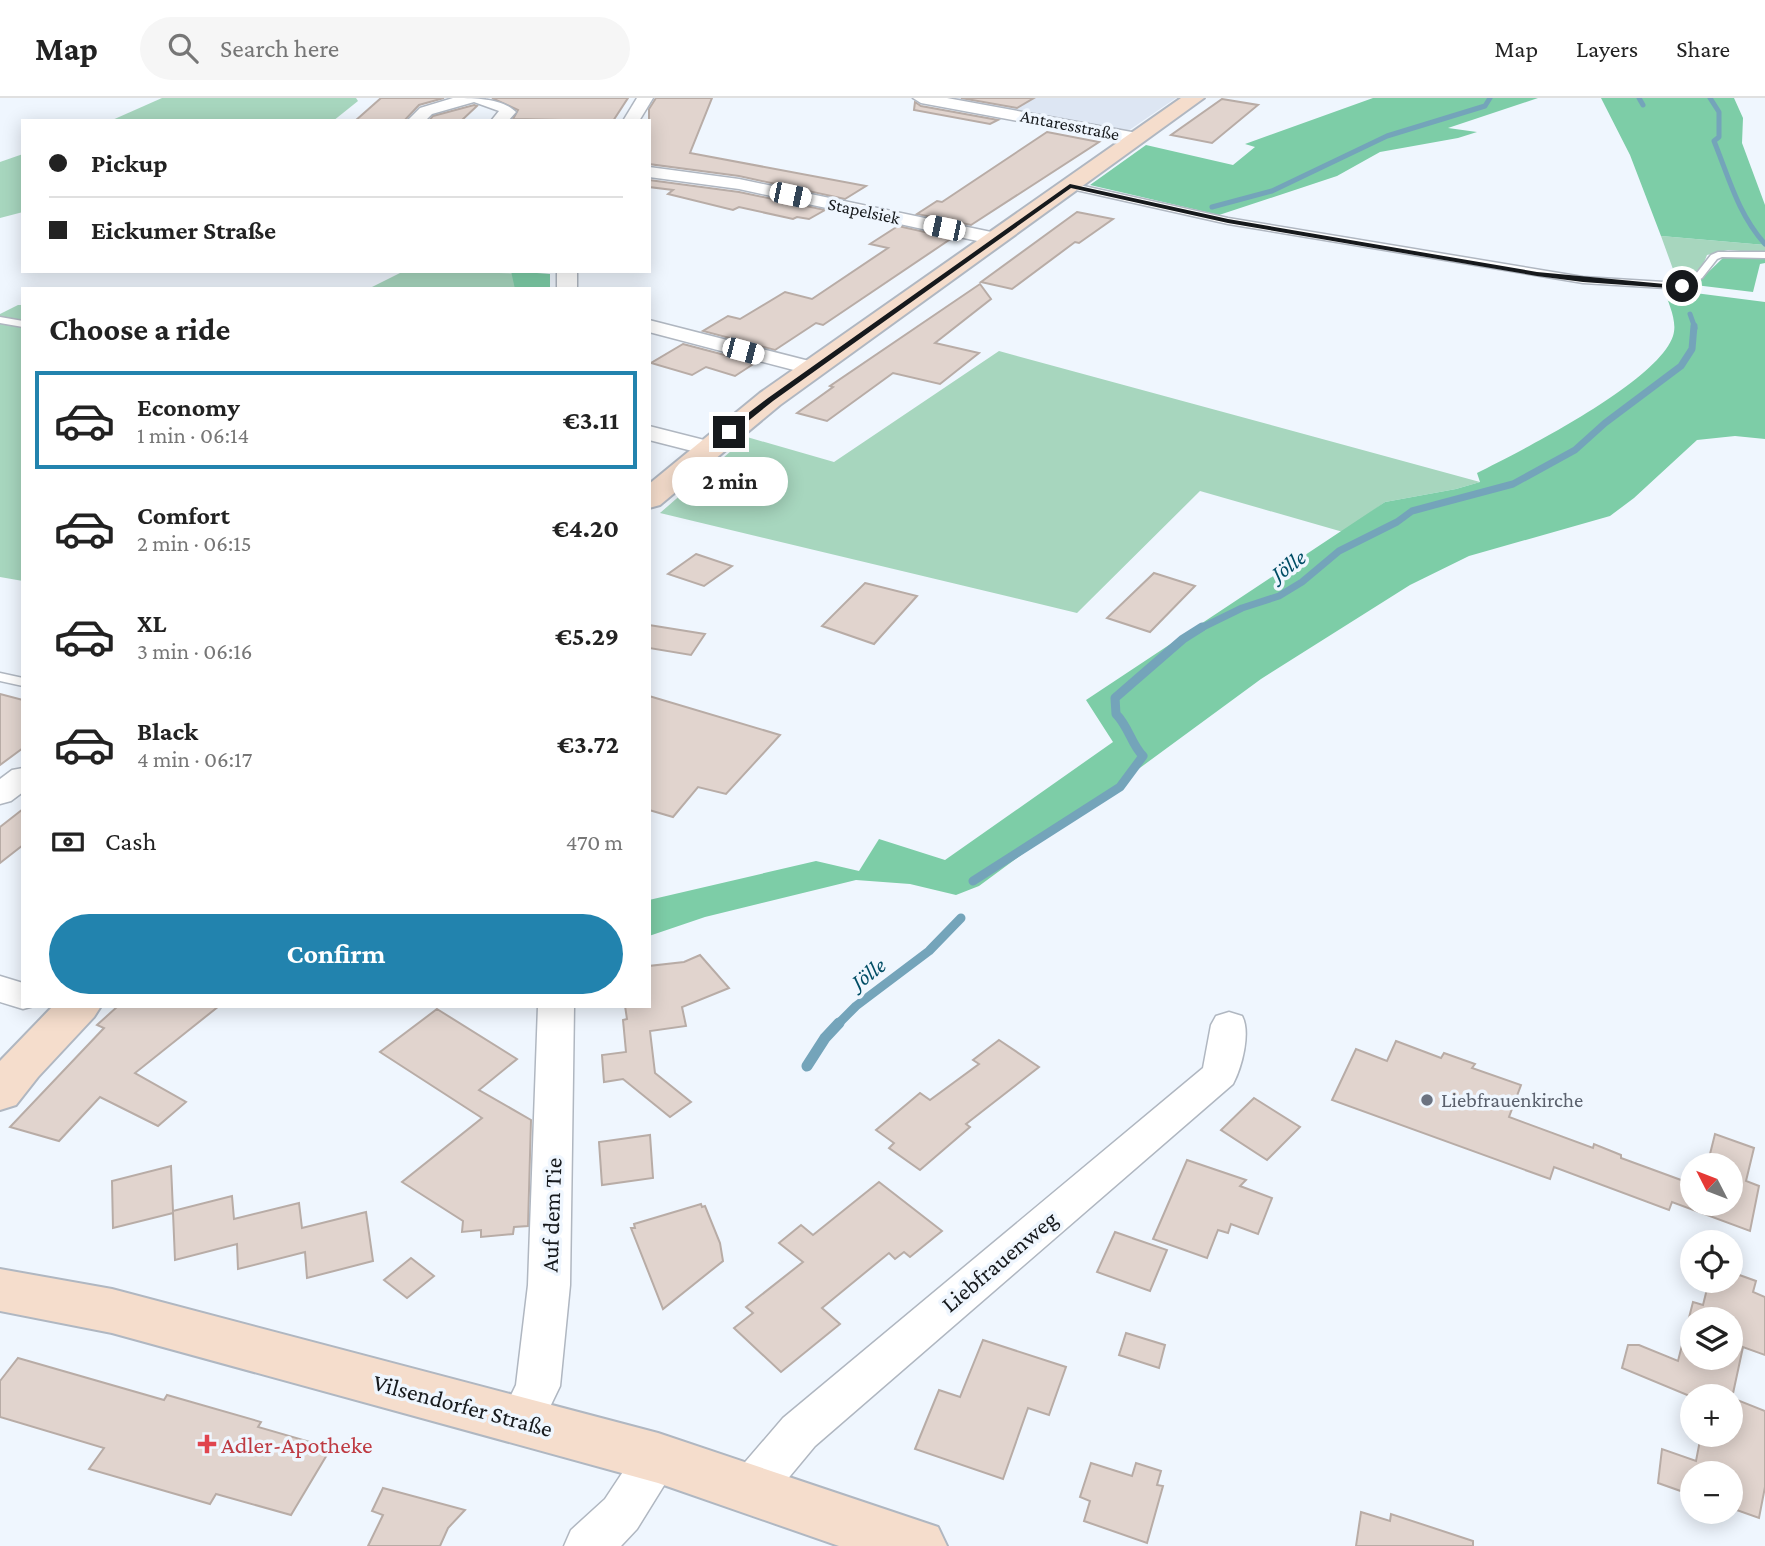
<!DOCTYPE html>
<html lang="en">
<head>
<meta charset="utf-8">
<style>
	:root { --surface:#fff; --page:#f6f6f6; --text:#222; --muted:#767676; --line:#e0e0e0; --accent:#2283ae }
	body { margin:0; font-family:"Crimson Pro",serif; background:var(--page); color:var(--text); height:100vh; display:flex; flex-direction:column; font-size:26px; white-space:nowrap }
	* { box-sizing:border-box; margin:0 }
	p { font-size:23px; color:var(--muted) }
	.icon { flex:none; width:38px; height:38px; fill:none; stroke:currentColor; stroke-width:2; stroke-linecap:round; stroke-linejoin:round }
	.map { position:relative; flex:1; overflow:hidden }
	.details { position:absolute; left:21px; top:189px; width:630px; height:721px; display:flex; flex-direction:column; background:var(--surface); border-radius:0px; box-shadow:0 4px 18px #0003 }
	.details>* { flex:none }
	.hud { position:absolute; left:21px; top:21px; width:630px; height:154px; border-radius:0px; box-shadow:0 4px 18px #0003; display:grid; align-content:center; height:154px; padding:0 28px; background:var(--surface) }
	.needle { width:46px; rotate:312deg }
	.controls { position:absolute; left:1680px; top:1055px; display:grid; gap:14px }
	.controls a { display:grid; place-items:center; width:63px; height:63px; border-radius:50%; background:var(--surface); box-shadow:0 4px 18px #0003; font-size:35px }
	.end { position:absolute; width:32px; height:32px; margin:-16px; border:9px solid #16191c; background:#fff; box-shadow:0 0 0 4px #fff }
	.from { border-radius:50% }
	.bubble { position:absolute; height:49px; border-radius:24px; background:var(--surface); box-shadow:0 4px 18px #0003; font-size:23px; font-weight:700; line-height:49px; text-align:center }
	.car { position:absolute; width:21px; height:42px; margin:-21px -10px; border-radius:9px; box-shadow:0 0 5px 2px #0007; background:linear-gradient(#fff 24%,#345 0 40%,#fff 0 76%,#345 0 86%,#fff 0) }
	.hud b { display:flex; align-items:center; gap:24px; height:66px; font-size:26px }
	.hud b+b { border-top:2px solid var(--line) }
	.hud i { width:18px; height:18px; background:var(--text) }
	ul { padding:0; list-style:none }
	li { display:flex; align-items:center; gap:21px; height:98px; margin:0 14px 10px; padding:0 14px; border:4px solid transparent; border-radius:0px }
	li div { flex:1 }
	li b { display:block; font-size:26px }
	li em { font-style:normal; font-weight:700 }
	li.current { border-color:var(--accent) }
	li>.icon { width:63px; height:63px; stroke-width:1.5 }
	h2 { padding:0 28px; font-size:32px; line-height:84px }
	.pay { display:flex; align-items:center; gap:18px; height:77px; padding:0 28px; font-size:26px }
	.pay p { margin-inline-start:auto }
	.action { display:flex; gap:14px; margin-top:auto; padding:14px 28px }
	.action a { flex:1; height:80px; border-radius:42px; background:var(--accent); color:#fff; font-size:28px; font-weight:700; line-height:80px; text-align:center }
	header { display:flex; align-items:center; gap:42px; box-sizing:border-box; height:98px; padding:0 35px; background:var(--surface); border-bottom:2px solid var(--line) }
	header strong { font-size:33px }
	nav { display:flex; gap:38px; margin-inline-start:auto; font-size:24px }
	.search { width:490px; height:63px; background:var(--page); display:flex; align-items:center; gap:18px; box-sizing:border-box; padding:0 24px; border-radius:38px; color:var(--muted); font-size:26px }
	.map>svg:first-child { display:block }
	.built { fill:#dde6f3 }
	.green { fill:#a7d6be }
	.forest { fill:#7dcda7 }
	.lines { fill:none; stroke-linecap:round; stroke-linejoin:round }
	.stream-far3 { stroke:#74a4ba; stroke-width:5 }
	.stream-far2 { stroke:#74a4ba; stroke-width:7 }
	.stream-far1 { stroke:#74a4ba; stroke-width:9 }
	.stream { stroke:#74a4ba; stroke-width:11 }
	.building { fill:#e1d4ce; stroke:#b8aca6; stroke-width:2; fill-rule:evenodd }
	.lane-casing { stroke:#b0b7c1; stroke-width:3 }
	.street-casing { stroke:#b0b7c1; stroke-width:3 }
	.secondary-casing { stroke:#b0b7c1; stroke-width:4 }
	.lane { fill:#fff; fill-rule:evenodd }
	.street { fill:#fff; fill-rule:evenodd }
	.secondary { fill:#f5ddcc; fill-rule:evenodd }
	.route { fill:#16191c }
	.worship-dot { fill:#6b7280; stroke:#eff6fe; stroke-width:2.5 }
	.health-dot { fill:#e0444e; stroke:#eff6fe; stroke-width:2.5 }
	.labels { text-anchor:middle; dominant-baseline:central; stroke-width:7; stroke-linejoin:round; paint-order:stroke }
	.far-street-label { font-size:18px; fill:#16191c; stroke:#eff6fe }
	.worship-label { font-size:21px; fill:#5b616d; stroke:#eff6fe; text-anchor:start }
	.water-label { font-size:23px; font-style:italic; fill:#004d65; stroke:#eff6fe }
	.near-street-label { font-size:24px; fill:#16191c; stroke:#eff6fe }
	.near-health-label { font-size:24px; fill:#be3a42; stroke:#eff6fe; text-anchor:start }
</style>
</head>
<body>
<header>
<strong>Map</strong>
<div class="search"><svg class="icon" aria-label="search" viewBox="0 0 24 24"><circle cx="10" cy="10" r="6"/><path d="M15 15l6 6"/></svg>Search here</div>
<nav><a>Map</a><a>Layers</a><a>Share</a></nav>
</header>
<div class="map">
<svg width="1765" height="1448" viewBox="0 0 1765 1448">
	<rect width="100%" height="100%" fill="#eff6fe"/>
	<!-- built -->
	<path class="built" d="M 936,0 L 1176,0 L 1128,33 Z"/>
	<!-- green -->
	<g class="green">
		<path d="M 162,0 L 356,0 L 358,3 L 333,23 L 110,23 Z"/>
		<path d="M 23,56 L 23,114 L 0,120 L 0,64 Z"/>
		<path d="M 1661,138 L 1765,147 L 1765,155 L 1728,152 L 1707,157 C 1702,172 1692,178 1678,185 Z"/>
		<path d="M 404,173 L 550,176 L 550,191 L 368,191 Z"/>
		<path d="M 18,207 L 23,207 L 23,483 L 0,479 L 0,216 Z"/>
		<path d="M 999,253 L 1480,384 L 1456,391 L 1385,404 L 1343,434 L 1200,393 L 1077,515 L 660,415 L 747,339 L 834,364 Z"/>
	</g>
	<!-- forest -->
	<g class="forest">
		<path d="M 1373,0 L 1538,0 L 1448,30 L 1477,34 L 1458,40 L 1380,54 L 1337,78 L 1219,117 L 1090,87 L 1146,47 L 1233,67 L 1255,49 L 1245,46 Z"/>
		<path d="M 1601,0 L 1734,0 L 1743,20 L 1742,45 L 1765,107 L 1765,147 L 1661,138 L 1630,57 Z"/>
		<path d="M 1725,158 L 1765,160 L 1765,165 L 1760,166 L 1753,194 L 1695,187 Z"/>
		<path d="M 511,173 L 550,176 L 550,191 L 515,191 Z"/>
		<path d="M 1664,191 L 1765,204 L 1765,341 L 1735,338 L 1697,342 L 1634,400 L 1610,418 L 1469,458 L 1410,487 L 1261,581 L 979,788 L 956,797 L 910,786 L 856,782 L 705,819 L 649,838 L 649,802 L 816,763 L 859,773 L 879,741 L 945,762 L 1113,644 L 1086,602 L 1385,404 L 1456,391 L 1480,384 L 1477,375 C 1521,353 1658,284 1673,238 C 1678,223 1668,205 1664,191 Z"/>
	</g>
	<g class="lines">
		<!-- stream-far3 -->
		<g class="stream-far3">
			<path d="M 1639,0 L 1643,7"/>
			<path d="M 1710,0 L 1719,14 L 1719,39 L 1714,43 C 1729,80 1738,116 1765,146"/>
			<path d="M 1212,109 L 1272,93 L 1387,38 L 1485,8 L 1490,0"/>
			<path d="M 1690,216 L 1695,230"/>
		</g>
		<!-- stream-far2 -->
		<path class="stream-far2" d="M 1199,531 L 1242,510 L 1279,498 L 1302,484 L 1339,453 L 1397,424 L 1412,413 L 1513,386 L 1575,352 L 1605,325 L 1681,268 L 1692,251 L 1694,228"/>
		<!-- stream-far1 -->
		<g class="stream-far1">
			<path d="M 973,783 L 1120,689 L 1143,658 C 1131,646 1129,629 1116,616 L 1115,600 L 1183,541 L 1202,529"/>
			<path d="M 837,927 L 856,908 L 929,853 L 961,820"/>
		</g>
		<!-- stream -->
		<path class="stream" d="M 807,968 L 825,940 L 839,925"/>
	</g>
	<!-- building -->
	<g class="building">
		<path d="M 381,0 L 444,0 L 419,7 L 404,23 L 355,23 Z"/>
		<path d="M 492,0 L 628,0 L 613,23 L 513,21 L 518,12 Z"/>
		<path d="M 656,0 L 712,0 L 690,55 L 866,88 L 845,101 L 739,78 L 649,66 L 649,11 Z"/>
		<path d="M 961,0 L 1034,0 L 1017,10 Z"/>
		<path d="M 1222,1 L 1258,7 L 1212,45 L 1171,37 Z"/>
		<path d="M 915,4 L 921,8 L 998,22 L 990,26 L 914,12 Z"/>
		<path d="M 474,7 L 477,8 L 461,23 L 429,23 L 433,18 Z"/>
		<path d="M 1047,34 L 1099,44 L 971,127 L 917,116 L 937,103 L 942,104 Z"/>
		<path d="M 649,82 L 739,94 L 825,112 L 809,121 L 797,119 L 793,121 L 739,109 L 733,112 L 668,96 L 673,92 L 649,89 Z"/>
		<path d="M 1077,114 L 1113,121 L 1079,145 L 1075,144 L 1012,191 L 981,184 Z"/>
		<path d="M 898,128 L 952,140 L 823,227 L 816,225 L 775,252 L 703,233 L 728,218 L 740,221 L 785,194 L 812,201 L 888,150 L 870,146 Z"/>
		<path d="M 980,186 L 991,201 L 935,245 L 979,255 L 940,286 L 893,275 L 827,323 L 797,315 L 833,289 L 830,288 Z"/>
		<path d="M 683,246 L 755,265 L 735,278 L 706,269 L 692,277 L 651,265 Z"/>
		<path d="M 696,456 L 732,468 L 704,488 L 668,476 Z"/>
		<path d="M 1154,475 L 1195,488 L 1150,534 L 1107,520 Z"/>
		<path d="M 865,485 L 917,498 L 874,546 L 822,528 Z"/>
		<path d="M 649,527 L 705,536 L 691,557 L 649,550 Z"/>
		<path d="M 0,596 L 23,602 L 23,650 L 0,667 Z"/>
		<path d="M 649,598 L 780,637 L 726,696 L 698,689 L 673,719 L 649,712 Z"/>
		<path d="M 23,711 L 23,747 L 0,765 L 0,729 Z"/>
		<path d="M 700,857 L 729,890 L 682,909 L 686,928 L 650,933 L 655,975 L 691,1004 L 670,1019 L 623,981 L 604,984 L 602,957 L 626,954 L 623,922 L 627,921 L 625,908 L 649,908 L 649,868 L 684,864 Z"/>
		<path d="M 118,908 L 219,908 L 135,975 L 186,1004 L 158,1028 L 100,999 L 59,1043 L 10,1029 L 104,930 L 97,927 Z"/>
		<path d="M 437,911 L 517,961 L 479,992 L 531,1022 L 528,1128 L 514,1129 L 513,1136 L 481,1139 L 481,1132 L 462,1134 L 463,1123 L 402,1084 L 482,1020 L 380,954 Z"/>
		<path d="M 999,942 L 1039,969 L 966,1026 L 970,1029 L 920,1072 L 889,1050 L 894,1045 L 876,1032 L 920,995 L 930,1002 L 979,966 L 973,962 Z"/>
		<path d="M 1396,943 L 1441,960 L 1444,955 L 1475,966 L 1472,970 L 1521,987 L 1509,1019 L 1593,1050 L 1594,1046 L 1621,1057 L 1621,1060 L 1692,1086 L 1692,1106 L 1731,1106 L 1731,1068 L 1707,1068 L 1715,1036 L 1754,1050 L 1746,1083 L 1759,1088 L 1750,1133 L 1672,1104 L 1669,1112 L 1554,1069 L 1550,1081 L 1332,1002 L 1356,951 L 1387,963 Z"/>
		<path d="M 1254,1000 L 1300,1029 L 1267,1062 L 1221,1032 Z"/>
		<path d="M 650,1037 L 653,1080 L 602,1087 L 599,1044 Z"/>
		<path d="M 1187,1062 L 1246,1082 L 1240,1088 L 1272,1100 L 1258,1136 L 1231,1126 L 1228,1135 L 1218,1132 L 1207,1160 L 1153,1141 Z"/>
		<path d="M 171,1068 L 173,1113 L 232,1098 L 234,1121 L 299,1105 L 302,1130 L 366,1114 L 373,1163 L 307,1180 L 305,1154 L 238,1171 L 237,1146 L 175,1162 L 173,1115 L 113,1130 L 112,1083 Z"/>
		<path d="M 879,1084 L 942,1133 L 910,1159 L 904,1154 L 895,1161 L 889,1155 L 822,1210 L 840,1226 L 781,1274 L 734,1230 L 753,1215 L 746,1209 L 803,1164 L 779,1145 L 801,1127 L 813,1137 Z"/>
		<path d="M 701,1106 L 702,1109 L 705,1108 L 720,1145 L 723,1163 L 663,1211 L 631,1130 L 635,1130 L 634,1126 Z"/>
		<path d="M 1115,1134 L 1167,1152 L 1150,1193 L 1097,1174 Z"/>
		<path d="M 411,1160 L 434,1178 L 407,1200 L 384,1182 Z"/>
		<path d="M 1731,1174 L 1756,1183 L 1753,1194 L 1765,1199 L 1765,1257 L 1743,1249 L 1732,1300 L 1765,1313 L 1765,1389 L 1759,1420 L 1731,1410 L 1731,1376 L 1692,1376 L 1692,1397 L 1658,1385 L 1662,1351 L 1696,1363 L 1701,1337 L 1731,1337 L 1731,1298 L 1692,1299 L 1622,1270 L 1628,1247 L 1639,1247 L 1678,1263 L 1693,1204 L 1703,1207 L 1709,1183 L 1731,1183 ZM 1692,1222 L 1731,1222 L 1731,1260 L 1692,1260 Z"/>
		<path d="M 1126,1235 L 1165,1247 L 1159,1270 L 1119,1257 Z"/>
		<path d="M 983,1242 L 1066,1269 L 1049,1317 L 1028,1310 L 1003,1381 L 915,1351 L 939,1292 L 960,1299 Z"/>
		<path d="M 18,1260 L 164,1302 L 167,1297 L 261,1324 L 258,1329 L 331,1350 L 291,1417 L 216,1396 L 210,1406 L 89,1371 L 104,1350 L 0,1319 L 0,1283 Z"/>
		<path d="M 1091,1365 L 1132,1378 L 1136,1365 L 1161,1373 L 1157,1387 L 1163,1388 L 1147,1445 L 1084,1423 L 1090,1403 L 1080,1399 Z"/>
		<path d="M 383,1390 L 465,1412 L 448,1430 L 440,1448 L 368,1448 L 383,1417 L 372,1413 Z"/>
		<path d="M 1361,1414 L 1390,1423 L 1391,1416 L 1473,1443 L 1473,1448 L 1356,1448 Z"/>
	</g>
	<g class="lines">
		<!-- lane casing -->
		<g class="lane-casing">
			<g id="lane">
				<path d="M 1070,85 L 1228,120 L 1583,179 L 1680,185 L 1696,176 L 1711,157 L 1718,154 L 1765,154 L 1765,160 L 1722,159 L 1717,161 L 1702,180 L 1682,191 L 1583,185 L 1228,126 L 1067,90 L 1067,86 Z"/>
				<path d="M 0,219 L 23,223 L 23,229 L 0,225 Z"/>
				<path d="M 0,575 L 23,580 L 23,588 L 0,583 Z"/>
			</g>
		</g>
		<!-- street casing -->
		<g class="street-casing">
			<g id="street">
				<path d="M 453,0 C 474,0 502,0 516,14 L 508,23 L 491,23 L 499,13 L 474,4 L 432,16 L 425,23 L 407,23 L 420,10 Z"/>
				<path d="M 637,0 L 653,0 L 639,23 L 623,23 Z"/>
				<path d="M 913,0 L 947,0 L 1137,35 L 1145,40 L 1137,45 L 921,5 Z"/>
				<path d="M 649,69 L 739,81 L 996,135 L 1005,141 L 996,147 L 739,91 L 649,79 Z"/>
				<rect x="557" y="173" width="20" height="18"/>
				<path d="M 649,222 L 821,266 L 824,271 L 821,276 L 813,277 L 649,234 Z"/>
				<path d="M 649,328 L 716,345 L 720,350 L 716,355 L 708,357 L 649,342 Z"/>
				<path d="M 23,670 L 23,694 L 11,703 L 0,706 L 0,681 L 12,672 Z"/>
				<path d="M 0,878 L 23,885 L 23,908 L 34,908 L 23,911 L 0,904 Z"/>
				<path d="M 538,908 L 574,908 L 570,1187 L 560,1288 L 537,1336 L 521,1342 L 505,1336 L 499,1322 L 516,1287 L 528,1187 Z"/>
				<path d="M 1229,914 L 1242,918 C 1251,934 1242,969 1233,986 L 815,1348 L 766,1407 L 750,1413 L 734,1407 L 727,1392 L 734,1377 L 783,1320 L 1203,970 L 1211,927 L 1216,918 Z"/>
				<path d="M 658,1339 L 674,1345 L 681,1360 L 637,1431 L 621,1448 L 564,1448 L 571,1432 L 605,1401 L 642,1345 Z"/>
			</g>
		</g>
		<!-- secondary casing -->
		<g class="secondary-casing">
			<g id="secondary">
				<path d="M 1181,0 L 1204,0 L 780,307 L 660,407 L 649,410 L 649,386 L 760,295 Z"/>
				<path d="M 53,908 L 101,908 L 94,919 L 38,979 L 16,1007 L 0,1012 L 0,963 Z"/>
				<path d="M 0,1171 L 112,1191 L 658,1335 L 938,1429 L 947,1448 L 839,1448 L 658,1385 L 112,1235 L 0,1213 Z"/>
			</g>
		</g>
		<!-- lane -->
		<use href="#lane" class="lane"/>
		<!-- street -->
		<use href="#street" class="street"/>
		<!-- secondary -->
		<use href="#secondary" class="secondary"/>
	</g>
	<!-- route -->
	<path class="route" d="M 1070,86 L 1228,121 L 1537,174 L 1686,188 L 1682,191 L 1583,184 L 1537,178 L 1228,125 L 1071,90 L 773,303 L 732,336 L 726,336 L 726,332 L 768,300 Z"/>
	<!-- markers -->
	<circle class="worship-dot" cx="1427" cy="1002" r="7"/>
	<path class="health-dot" d="M203.5 1335.5h7v7h7v7h-7v7h-7v-7h-7v-7h7z"/>
	<g class="labels">
		<!-- far-street labels -->
		<g class="far-street-label">
			<text transform="translate(1070 27) rotate(11)">Antaresstraße</text>
			<text transform="translate(864 113) rotate(12)">Stapelsiek</text>
		</g>
		<!-- worship labels -->
		<g class="worship-label">
			<text x="1441" y="1002">Liebfrauenkirche</text>
		</g>
		<!-- water labels -->
		<g class="water-label">
			<text transform="translate(1288 467) rotate(-36)">Jölle</text>
			<text transform="translate(868 875) rotate(-37)">Jölle</text>
		</g>
		<!-- near-street labels -->
		<g class="near-street-label">
			<text transform="translate(551 1117) rotate(-88)">Auf dem Tie</text>
			<text transform="translate(999 1163) rotate(-40)">Liebfrauenweg</text>
			<text transform="translate(463 1307) rotate(15)">Vilsendorfer Straße</text>
		</g>
		<!-- near-health labels -->
		<g class="near-health-label">
			<text x="221" y="1346">Adler-Apotheke</text>
		</g>
	</g>
</svg>
<div class="controls">
<a><svg class="needle" viewBox="-14 -14 28 28"><path d="M0-13l5 13h-10z" fill="#e53935"/><path d="M0 13l5-13h-10z" fill="#767676"/></svg></a>
<a><svg class="icon" aria-label="locate" viewBox="0 0 24 24"><circle cx="12" cy="12" r="6"/><path d="M12 2v4M12 18v4M2 12h4M18 12h4"/></svg></a>
<a><svg class="icon" aria-label="layers" viewBox="0 0 24 24"><path d="M12 4l9 5-9 5-9-5zM3 14l9 5 9-5"/></svg></a>
<a>+</a>
<a>−</a>
</div>
<i class="end from" style="left:1682px;top:188px"></i>
<i class="end" style="left:729px;top:334px"></i>
<div class="bubble" style="left:672px;top:359px;width:116px">2 min</div>
<i class="car" style="left:790px;top:97px;rotate:102deg"></i>
<i class="car" style="left:944px;top:130px;rotate:282deg"></i>
<i class="car" style="left:743px;top:253px;rotate:105deg"></i>
<div class="hud">
<b><i class="from"></i>Pickup</b>
<b><i></i>Eickumer Straße</b>
</div>
<section class="details">
<h2>Choose a ride</h2>
<ul>
<li class="current"><svg class="icon" aria-label="car" viewBox="0 0 24 24"><path d="M5 17H2v-5l4-1 3-4h7l3 4 3 1v5h-3M9 17h6M6 11h13"/><circle cx="7" cy="17" r="2"/><circle cx="17" cy="17" r="2"/></svg><div><b>Economy</b><p>1 min · 06:14</p></div><em>€3.11</em></li>
<li><svg class="icon" aria-label="car" viewBox="0 0 24 24"><path d="M5 17H2v-5l4-1 3-4h7l3 4 3 1v5h-3M9 17h6M6 11h13"/><circle cx="7" cy="17" r="2"/><circle cx="17" cy="17" r="2"/></svg><div><b>Comfort</b><p>2 min · 06:15</p></div><em>€4.20</em></li>
<li><svg class="icon" aria-label="car" viewBox="0 0 24 24"><path d="M5 17H2v-5l4-1 3-4h7l3 4 3 1v5h-3M9 17h6M6 11h13"/><circle cx="7" cy="17" r="2"/><circle cx="17" cy="17" r="2"/></svg><div><b>XL</b><p>3 min · 06:16</p></div><em>€5.29</em></li>
<li><svg class="icon" aria-label="car" viewBox="0 0 24 24"><path d="M5 17H2v-5l4-1 3-4h7l3 4 3 1v5h-3M9 17h6M6 11h13"/><circle cx="7" cy="17" r="2"/><circle cx="17" cy="17" r="2"/></svg><div><b>Black</b><p>4 min · 06:17</p></div><em>€3.72</em></li>
</ul>
<div class="pay"><svg class="icon" aria-label="cash" viewBox="0 0 24 24"><path d="M3 7h18v10H3z"/><circle cx="12" cy="12" r="2"/></svg>Cash<p>470 m</p></div>
<div class="action"><a>Confirm</a></div>
</section>
</div>
</body>
</html>
